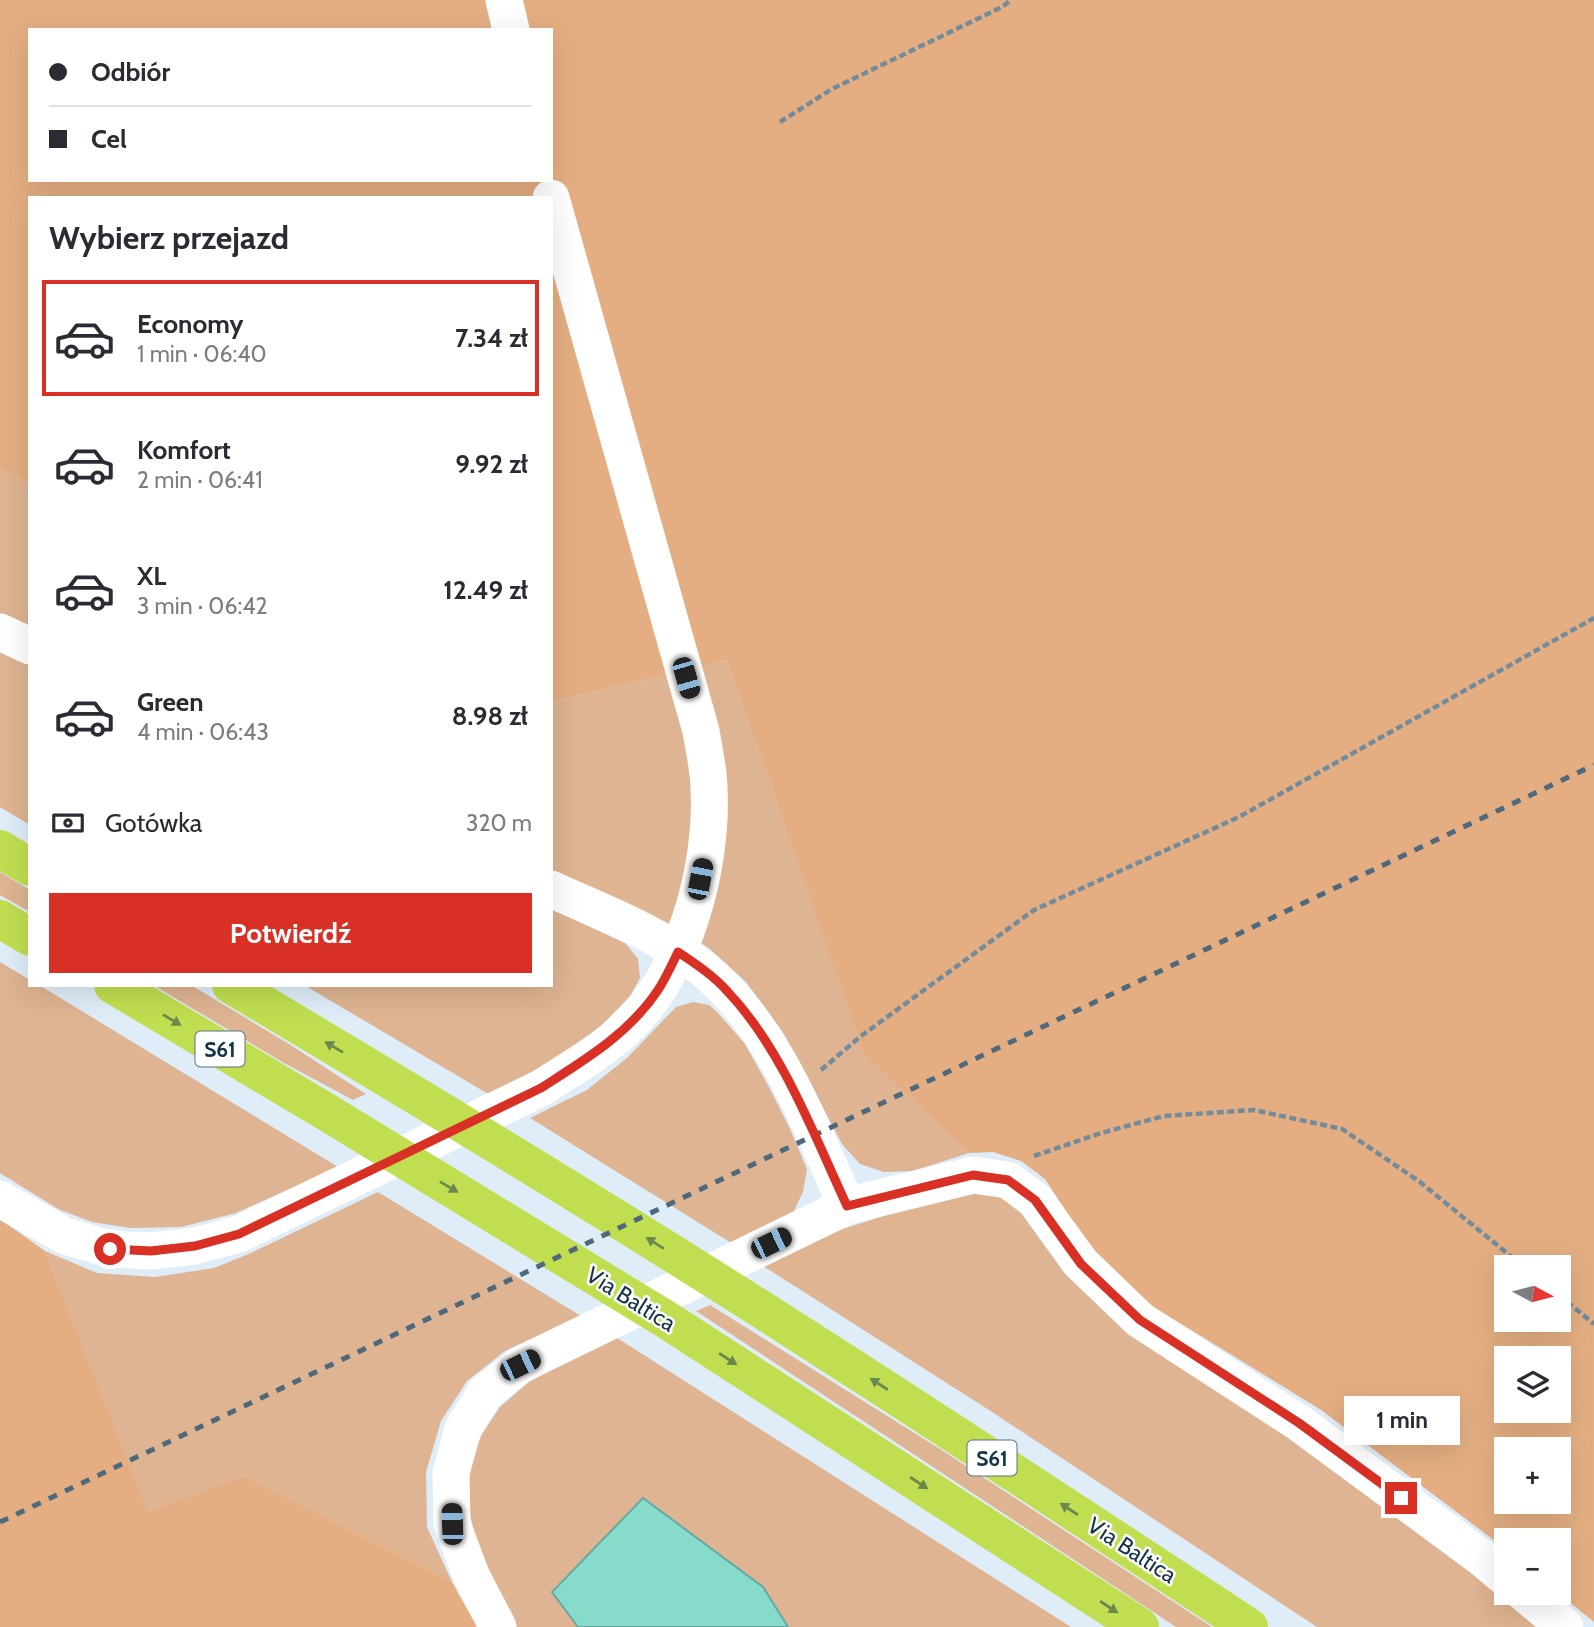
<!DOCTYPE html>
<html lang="pl">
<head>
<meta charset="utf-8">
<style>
	:root { --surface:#fff; --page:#f2f2f3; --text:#2b2b33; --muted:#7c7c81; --line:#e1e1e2; --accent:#d93025 }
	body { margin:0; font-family:Cabin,sans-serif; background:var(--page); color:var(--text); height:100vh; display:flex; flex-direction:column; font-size:26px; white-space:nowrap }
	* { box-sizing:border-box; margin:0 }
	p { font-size:23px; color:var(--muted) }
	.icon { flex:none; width:38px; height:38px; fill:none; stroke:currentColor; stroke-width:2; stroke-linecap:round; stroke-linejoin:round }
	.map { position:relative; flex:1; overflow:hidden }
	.panel { position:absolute; left:28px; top:196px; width:525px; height:791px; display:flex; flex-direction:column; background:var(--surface); border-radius:0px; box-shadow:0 7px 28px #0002 }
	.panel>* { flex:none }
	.top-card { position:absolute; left:28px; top:28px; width:525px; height:154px; border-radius:0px; box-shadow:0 7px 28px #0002; display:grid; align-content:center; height:154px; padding:0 21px; background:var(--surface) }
	.needle { width:46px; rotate:97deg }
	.tools { position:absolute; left:1494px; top:1255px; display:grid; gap:14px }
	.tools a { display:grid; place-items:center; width:77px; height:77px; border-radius:0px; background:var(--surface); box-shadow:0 7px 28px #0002; font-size:35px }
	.end { position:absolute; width:32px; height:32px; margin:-16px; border:9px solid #d93025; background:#fff; box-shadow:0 0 0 4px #fff }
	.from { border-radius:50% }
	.bubble { position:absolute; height:49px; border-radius:0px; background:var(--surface); box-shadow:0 7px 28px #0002; font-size:23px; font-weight:700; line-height:49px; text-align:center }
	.car { position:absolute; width:21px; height:42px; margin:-21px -10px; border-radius:9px; box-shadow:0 0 5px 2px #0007; background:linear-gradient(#222 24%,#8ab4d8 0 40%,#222 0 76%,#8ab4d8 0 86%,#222 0) }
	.top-card b { display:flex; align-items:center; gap:24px; height:66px; font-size:26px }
	.top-card b+b { border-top:2px solid var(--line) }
	.top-card i { width:18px; height:18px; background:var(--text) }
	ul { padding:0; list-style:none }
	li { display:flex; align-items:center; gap:21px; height:116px; margin:0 14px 10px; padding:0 7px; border:4px solid transparent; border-radius:0px }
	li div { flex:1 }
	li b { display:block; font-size:26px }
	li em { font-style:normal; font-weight:700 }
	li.on { border-color:var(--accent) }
	li>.icon { width:63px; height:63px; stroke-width:1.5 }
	h2 { padding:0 21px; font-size:32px; line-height:84px }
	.pay { display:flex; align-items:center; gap:18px; height:77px; padding:0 21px; font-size:26px }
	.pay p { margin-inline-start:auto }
	.button { display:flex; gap:14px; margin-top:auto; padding:14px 21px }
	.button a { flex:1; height:80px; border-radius:0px; background:var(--accent); color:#fff; font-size:28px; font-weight:700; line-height:80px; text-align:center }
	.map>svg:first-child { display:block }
	.green { fill:#deb492 }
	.forest { fill:#e4ae82; fill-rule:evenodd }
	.water { fill:#87dbcb; stroke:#64a9a4; stroke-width:2 }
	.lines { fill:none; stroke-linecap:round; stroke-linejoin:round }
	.path { stroke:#738b9a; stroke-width:4.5; stroke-dasharray:7 3.5; stroke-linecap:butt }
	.minor { stroke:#fff; stroke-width:37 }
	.highway { stroke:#c1de50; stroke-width:38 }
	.rail { stroke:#4e697b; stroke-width:5; stroke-dasharray:9 9; stroke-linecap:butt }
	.oneway { fill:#6a894c }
	.route { stroke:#d93025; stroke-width:9 }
	.labels { text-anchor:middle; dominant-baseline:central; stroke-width:5; stroke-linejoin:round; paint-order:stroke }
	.shield { fill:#fff; stroke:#5a717f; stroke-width:2 }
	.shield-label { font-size:21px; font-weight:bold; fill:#143448 }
	.street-label { font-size:23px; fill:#143448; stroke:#fff }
</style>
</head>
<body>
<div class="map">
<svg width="1594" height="1627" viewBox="0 0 1594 1627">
	<rect width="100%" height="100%" fill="#dfedf8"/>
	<!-- green -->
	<g class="green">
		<path d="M 0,468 L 30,485 L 30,628 L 0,614 Z"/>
		<path d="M 0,651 L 30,665 L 30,825 L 0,807 Z"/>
		<path d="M 727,660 L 864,1053 L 969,1153 L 913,1171 L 884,1172 L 860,1164 L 842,1144 L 784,1034 L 746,982 L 710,949 L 679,928 L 551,871 L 551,702 Z"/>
		<path d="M 0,872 L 30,890 L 30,912 L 0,895 Z"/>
		<path d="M 551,909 L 625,943 L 638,959 L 640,978 L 630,996 L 601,1026 L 573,1049 L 534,1074 L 490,1095 L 304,985 L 551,985 Z"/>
		<path d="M 0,962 L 30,980 L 30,985 L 39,985 L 338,1167 L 236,1213 L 181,1227 L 130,1228 L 92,1222 L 58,1209 L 0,1173 Z"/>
		<path d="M 153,985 L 191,985 L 289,1044 L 366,1094 L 353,1100 L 284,1063 Z"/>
		<path d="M 693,1002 L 709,1005 L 718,1013 L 745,1044 L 770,1089 L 790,1129 L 807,1169 L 803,1192 L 792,1215 L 733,1244 L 530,1118 L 587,1090 L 627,1058 L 676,1007 Z"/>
		<path d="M 977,1191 L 998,1195 L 1021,1213 L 1065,1274 L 1128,1334 L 1291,1435 L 1470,1572 L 1536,1627 L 1317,1627 L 989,1410 L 760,1264 L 843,1229 L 911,1207 Z"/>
		<path d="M 378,1192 L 581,1316 L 505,1351 L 467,1381 L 441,1421 L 426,1472 L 427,1527 L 452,1582 L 245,1476 L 148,1513 L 45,1251 L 97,1273 L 155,1277 L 214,1268 L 251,1253 Z"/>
		<path d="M 710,1305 L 940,1449 L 1212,1627 L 1176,1627 L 696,1311 Z"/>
		<path d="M 614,1336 L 1071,1627 L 514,1627 L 476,1541 L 470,1514 L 468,1483 L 472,1458 L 482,1434 L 500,1407 L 529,1382 Z"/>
	</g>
	<!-- forest -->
	<g class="forest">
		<path d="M 0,0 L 1594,0 L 1594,1622 L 1558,1593 L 1559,1540 L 1507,1540 L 1507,1550 L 1321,1410 L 1152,1306 L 1091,1249 L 1045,1179 L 1021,1161 L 993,1152 L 969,1153 L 864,1054 L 727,660 L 551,702 L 551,198 L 30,198 L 30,485 L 0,468 ZM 30,30 L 551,30 L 551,180 L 30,180 ZM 1507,1267 L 1559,1267 L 1559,1320 L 1507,1320 ZM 1507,1358 L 1559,1358 L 1559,1410 L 1507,1410 ZM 1507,1449 L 1559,1449 L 1559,1502 L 1507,1502 Z"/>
		<path d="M 0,1219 L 45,1251 L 148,1512 L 245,1476 L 452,1582 L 477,1627 L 0,1627 Z"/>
	</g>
	<!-- water -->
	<path class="water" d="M 643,1498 L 763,1587 L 788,1627 L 578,1627 L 552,1592 Z"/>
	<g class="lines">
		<!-- path -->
		<g class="path">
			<path d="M 780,122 L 832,89 L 1002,7 L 1011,0"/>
			<path d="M 821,1070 L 861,1036 L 1034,910 L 1239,817 L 1594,618"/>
			<path d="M 1034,1156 L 1101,1133 L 1164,1116 L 1254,1110 L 1342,1129 L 1420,1182 L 1524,1267"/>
			<path d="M 1559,1295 L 1594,1324"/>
		</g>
		<!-- minor -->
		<g class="minor">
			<path d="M 504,0 L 511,30"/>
			<path d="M 0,632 L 30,646"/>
			<path d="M 551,889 C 601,912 658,933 702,968 C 774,1025 809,1124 847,1206"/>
			<path d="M 0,1199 L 65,1236 L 110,1249 L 151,1251 L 195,1246 L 239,1234 L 541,1088 C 569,1070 599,1053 624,1030 C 684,976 713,867 709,789 C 709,770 704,750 701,731 L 551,198"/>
			<path d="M 1523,1592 L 1565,1627"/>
			<path d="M 498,1627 L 471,1575 L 452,1524 L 451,1473 L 463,1429 L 485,1393 L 520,1365 L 847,1206 L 973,1175 L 1008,1180 L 1035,1200 L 1081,1263 L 1140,1320 L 1299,1423 L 1482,1558 L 1507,1579"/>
		</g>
		<!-- highway -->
		<g class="highway">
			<path d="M 0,849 L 30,867"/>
			<path d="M 0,919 L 30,937"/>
			<path d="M 113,985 L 328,1113 L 670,1322 L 1140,1627"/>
			<path d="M 231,985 C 401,1086 570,1188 737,1294 C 909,1403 1079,1515 1249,1627"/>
		</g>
		<!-- rail -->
		<path class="rail" d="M 0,1522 L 1594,765"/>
	</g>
	<!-- one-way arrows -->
	<defs><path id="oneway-solid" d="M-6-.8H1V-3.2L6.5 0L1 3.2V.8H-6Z" transform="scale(1.75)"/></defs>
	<g class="oneway">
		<use href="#oneway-solid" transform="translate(172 1020) rotate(31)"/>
		<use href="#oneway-solid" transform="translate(334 1047) rotate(-149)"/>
		<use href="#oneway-solid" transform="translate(449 1187) rotate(31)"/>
		<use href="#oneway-solid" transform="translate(655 1243) rotate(-148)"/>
		<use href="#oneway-solid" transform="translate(728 1359) rotate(33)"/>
		<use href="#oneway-solid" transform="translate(879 1384) rotate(-147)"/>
		<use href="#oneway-solid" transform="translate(919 1483) rotate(33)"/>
		<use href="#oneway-solid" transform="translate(1069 1509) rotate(-147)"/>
		<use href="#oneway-solid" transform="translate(1109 1607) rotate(33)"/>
	</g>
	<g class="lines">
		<!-- route -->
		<path class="route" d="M 110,1249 L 151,1251 L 195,1246 L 239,1234 L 541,1088 C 583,1061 629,1034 658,990 C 666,978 672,964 678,952 C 696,964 714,976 728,992 C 782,1049 814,1135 847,1206 L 973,1175 L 1008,1180 L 1035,1200 L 1081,1264 L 1140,1320 L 1299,1423 L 1401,1498"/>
	</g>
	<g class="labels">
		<!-- shield labels -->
		<g class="shield">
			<rect x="195.5" y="1031.5" width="49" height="35" rx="5"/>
			<rect x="967.5" y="1440.5" width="49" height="35" rx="5"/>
		</g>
		<g class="shield-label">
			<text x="220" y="1049">S61</text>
			<text x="992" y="1458">S61</text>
		</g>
		<!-- street labels -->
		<g class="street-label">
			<text transform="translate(631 1299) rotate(32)">Via Baltica</text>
			<text transform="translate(1132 1550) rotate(33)">Via Baltica</text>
		</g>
	</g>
</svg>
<div class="tools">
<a><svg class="needle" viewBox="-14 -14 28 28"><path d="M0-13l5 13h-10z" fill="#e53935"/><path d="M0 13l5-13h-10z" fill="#7c7c81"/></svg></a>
<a><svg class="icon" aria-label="layers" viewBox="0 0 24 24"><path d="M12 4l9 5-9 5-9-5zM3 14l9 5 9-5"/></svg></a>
<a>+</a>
<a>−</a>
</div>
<i class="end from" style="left:110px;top:1249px"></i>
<i class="end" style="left:1401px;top:1498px"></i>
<div class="bubble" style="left:1344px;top:1396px;width:116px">1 min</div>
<i class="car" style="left:686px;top:678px;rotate:164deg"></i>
<i class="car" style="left:700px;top:879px;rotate:11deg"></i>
<i class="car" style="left:771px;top:1243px;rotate:64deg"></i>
<i class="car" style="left:520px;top:1365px;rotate:64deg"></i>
<i class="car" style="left:452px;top:1524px;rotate:358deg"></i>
<div class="top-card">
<b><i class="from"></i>Odbiór</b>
<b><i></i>Cel</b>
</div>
<section class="panel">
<h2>Wybierz przejazd</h2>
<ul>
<li class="on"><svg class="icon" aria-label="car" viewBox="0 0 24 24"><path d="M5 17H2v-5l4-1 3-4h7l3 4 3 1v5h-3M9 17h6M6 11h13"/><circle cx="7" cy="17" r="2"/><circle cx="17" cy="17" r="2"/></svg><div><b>Economy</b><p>1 min · 06:40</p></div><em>7.34 zł</em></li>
<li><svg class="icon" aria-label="car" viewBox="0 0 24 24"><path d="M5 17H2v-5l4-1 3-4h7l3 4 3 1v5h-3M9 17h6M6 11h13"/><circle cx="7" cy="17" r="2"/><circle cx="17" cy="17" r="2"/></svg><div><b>Komfort</b><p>2 min · 06:41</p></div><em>9.92 zł</em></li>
<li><svg class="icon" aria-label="car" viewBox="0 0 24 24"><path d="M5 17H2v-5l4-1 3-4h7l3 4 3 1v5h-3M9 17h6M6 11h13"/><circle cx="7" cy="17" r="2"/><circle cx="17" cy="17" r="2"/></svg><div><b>XL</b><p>3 min · 06:42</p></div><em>12.49 zł</em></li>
<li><svg class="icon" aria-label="car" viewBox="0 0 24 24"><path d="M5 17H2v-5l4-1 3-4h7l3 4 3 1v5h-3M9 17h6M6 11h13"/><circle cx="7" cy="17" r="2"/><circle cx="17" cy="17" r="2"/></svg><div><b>Green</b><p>4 min · 06:43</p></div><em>8.98 zł</em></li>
</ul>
<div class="pay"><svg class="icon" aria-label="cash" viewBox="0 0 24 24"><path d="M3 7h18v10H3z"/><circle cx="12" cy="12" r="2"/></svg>Gotówka<p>320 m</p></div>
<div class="button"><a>Potwierdź</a></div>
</section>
</div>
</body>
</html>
